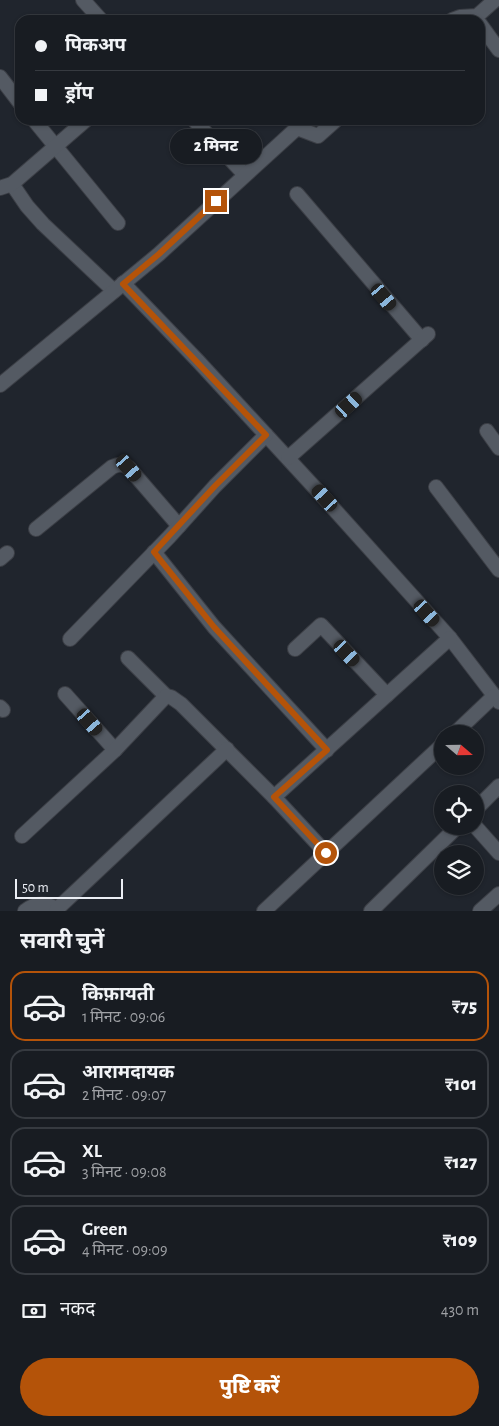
<!DOCTYPE html>
<html lang="hi">
<head>
<meta charset="utf-8">
<style>
	:root { --surface:#181c22; --page:#21252a; --text:#f1f3f6; --muted:#9fa1a5; --line:#363a40; --accent:#b45309 }
	body { margin:0; font-family:"Alegreya Sans","Noto Sans Devanagari",sans-serif; background:var(--page); color:var(--text); height:100vh; display:flex; flex-direction:column; font-size:19px; white-space:nowrap }
	* { box-sizing:border-box; margin:0 }
	p { font-size:16px; color:var(--muted) }
	.icon { flex:none; width:28px; height:28px; fill:none; stroke:currentColor; stroke-width:2; stroke-linecap:round; stroke-linejoin:round }
	.map { position:relative; height:911px; overflow:hidden }
	.sheet { display:flex; flex-direction:column; background:var(--surface); flex:1 }
	.sheet>* { flex:none }
	.hud { position:absolute; left:15px; top:15px; width:470px; height:110px; border-radius:15px; box-shadow:0 1px 4px #0004,0 0 0 1px var(--line); display:grid; align-content:center; height:110px; padding:0 20px; background:var(--surface) }
	.needle { width:32px; rotate:110deg }
	.controls { position:absolute; left:434px; top:725px; display:grid; gap:10px }
	.controls a { display:grid; place-items:center; width:50px; height:50px; border-radius:50%; background:var(--surface); box-shadow:0 1px 4px #0004,0 0 0 1px var(--line); font-size:25px }
	.scale { position:absolute; left:15px; bottom:12px; width:108px; box-sizing:border-box; padding-left:5px; border:2px solid #ebeef4; border-top:0; font-size:14px; line-height:18px; white-space:nowrap; color:#ebeef4; -webkit-text-stroke:4px #20252d; paint-order:stroke }
	.end { position:absolute; width:22px; height:22px; margin:-11px; border:6px solid #b45309; background:#fff; box-shadow:0 0 0 2px #fff }
	.from { border-radius:50% }
	.bubble { position:absolute; height:35px; border-radius:18px; background:var(--surface); box-shadow:0 1px 4px #0004,0 0 0 1px var(--line); font-size:16px; font-weight:800; line-height:35px; text-align:center }
	.car { position:absolute; width:15px; height:30px; margin:-15px -8px; border-radius:6px; box-shadow:0 0 4px 1px #0007; background:linear-gradient(#222 24%,#8ab4d8 0 40%,#222 0 76%,#8ab4d8 0 86%,#222 0) }
	.hud b { display:flex; align-items:center; gap:18px; height:48px; font-size:19px }
	.hud b+b { border-top:1px solid var(--line) }
	.hud i { width:12px; height:12px; background:var(--text) }
	ul { padding:0; list-style:none }
	li { display:flex; align-items:center; gap:15px; height:70px; margin:0 10px 8px; padding:0 10px; border:2px solid var(--line); border-radius:15px }
	li div { flex:1 }
	li b { display:block; font-size:19px }
	li em { font-style:normal; font-weight:800 }
	li.selected { border-color:var(--accent) }
	li>.icon { width:45px; height:45px; stroke-width:1.5 }
	h2 { padding:0 20px; font-size:22px; line-height:60px }
	.pay { display:flex; align-items:center; gap:12px; height:55px; padding:0 20px; font-size:19px }
	.pay p { margin-inline-start:auto }
	.primary-button { display:flex; gap:10px; margin-top:auto; padding:10px 20px }
	.primary-button a { flex:1; height:58px; border-radius:30px; background:var(--accent); color:#fff; font-size:20px; font-weight:800; line-height:58px; text-align:center }
	.map>svg:first-child { display:block }
	.lines { fill:none; stroke-linecap:round; stroke-linejoin:round }
	.minor-casing { stroke:#3c3f46; stroke-width:16 }
	.minor { stroke:#545a63; stroke-width:14 }
	.route { stroke:#b45309; stroke-width:6 }
</style>
</head>
<body>
<div class="map">
<svg width="499" height="911" viewBox="0 0 499 911">
	<rect width="100%" height="100%" fill="#20252d"/>
	<g class="lines">
		<!-- minor casing -->
		<g class="minor-casing">
			<g id="minor">
				<path d="M 83,0 L 101,20"/>
				<path d="M 452,20 L 460,17 L 477,16 L 495,0"/>
				<path d="M 480,24 L 499,50"/>
				<path d="M 0,77 L 20,103"/>
				<path d="M 34,120 L 118,223"/>
				<path d="M 194,120 L 245,175"/>
				<path d="M 12,184 L 27,206 L 43,224 L 114,291"/>
				<path d="M 0,188 L 12,184 L 86,120"/>
				<path d="M 297,194 L 422,340"/>
				<path d="M 123,283 L 198,361 L 315,488 L 450,638 L 499,702"/>
				<path d="M 0,385 L 159,254 L 297,128 L 318,136 L 336,120"/>
				<path d="M 487,431 L 499,448"/>
				<path d="M 288,458 L 428,334"/>
				<path d="M 436,487 L 499,570"/>
				<path d="M 36,529 L 112,467 C 119,464 123,464 129,468 L 179,526"/>
				<path d="M 154,552 L 214,627 L 327,750"/>
				<path d="M 0,559 L 7,553"/>
				<path d="M 70,639 L 170,536 L 215,486 L 266,435"/>
				<path d="M 295,649 L 321,625 L 387,695"/>
				<path d="M 128,658 L 166,696"/>
				<path d="M 65,694 L 115,750"/>
				<path d="M 0,707 L 3,710"/>
				<path d="M 454,734 L 494,696"/>
				<path d="M 274,797 L 450,638"/>
				<path d="M 475,810 L 499,786"/>
				<path d="M 475,826 L 499,853"/>
				<path d="M 22,836 L 115,750 L 166,696 L 171,697 L 181,704 L 274,797 L 326,853"/>
				<path d="M 25,911 C 36,902 46,903 57,909"/>
				<path d="M 58,911 L 57,909 L 227,749"/>
				<path d="M 264,911 L 442,745"/>
				<path d="M 371,911 L 458,826"/>
				<path d="M 480,911 L 499,894"/>
			</g>
		</g>
		<!-- minor -->
		<use href="#minor" class="minor"/>
	</g>
	<g class="lines">
		<!-- route -->
		<path class="route" d="M 216,201 L 159,254 L 123,284 L 266,435 L 215,486 L 154,552 L 214,627 L 327,750 L 274,797 L 326,853"/>
	</g>
</svg>
<div class="controls">
<a><svg class="needle" viewBox="-14 -14 28 28"><path d="M0-13l5 13h-10z" fill="#e53935"/><path d="M0 13l5-13h-10z" fill="#9fa1a5"/></svg></a>
<a><svg class="icon" aria-label="locate" viewBox="0 0 24 24"><circle cx="12" cy="12" r="6"/><path d="M12 2v4M12 18v4M2 12h4M18 12h4"/></svg></a>
<a><svg class="icon" aria-label="layers" viewBox="0 0 24 24"><path d="M12 4l9 5-9 5-9-5zM3 14l9 5 9-5"/></svg></a>
</div>
<div class="scale">50 m</div>
<i class="end from" style="left:326px;top:853px"></i>
<i class="end" style="left:216px;top:201px"></i>
<div class="bubble" style="left:170px;top:129px;width:92px">2 मिनट</div>
<i class="car" style="left:384px;top:297px;rotate:140deg"></i>
<i class="car" style="left:349px;top:405px;rotate:48deg"></i>
<i class="car" style="left:129px;top:468px;rotate:139deg"></i>
<i class="car" style="left:325px;top:498px;rotate:318deg"></i>
<i class="car" style="left:427px;top:613px;rotate:138deg"></i>
<i class="car" style="left:347px;top:653px;rotate:137deg"></i>
<i class="car" style="left:90px;top:722px;rotate:139deg"></i>
<div class="hud">
<b><i class="from"></i>पिकअप</b>
<b><i></i>ड्रॉप</b>
</div>
</div>
<section class="sheet">
<h2>सवारी चुनें</h2>
<ul>
<li class="selected"><svg class="icon" aria-label="car" viewBox="0 0 24 24"><path d="M5 17H2v-5l4-1 3-4h7l3 4 3 1v5h-3M9 17h6M6 11h13"/><circle cx="7" cy="17" r="2"/><circle cx="17" cy="17" r="2"/></svg><div><b>किफ़ायती</b><p>1 मिनट · 09:06</p></div><em>₹75</em></li>
<li><svg class="icon" aria-label="car" viewBox="0 0 24 24"><path d="M5 17H2v-5l4-1 3-4h7l3 4 3 1v5h-3M9 17h6M6 11h13"/><circle cx="7" cy="17" r="2"/><circle cx="17" cy="17" r="2"/></svg><div><b>आरामदायक</b><p>2 मिनट · 09:07</p></div><em>₹101</em></li>
<li><svg class="icon" aria-label="car" viewBox="0 0 24 24"><path d="M5 17H2v-5l4-1 3-4h7l3 4 3 1v5h-3M9 17h6M6 11h13"/><circle cx="7" cy="17" r="2"/><circle cx="17" cy="17" r="2"/></svg><div><b>XL</b><p>3 मिनट · 09:08</p></div><em>₹127</em></li>
<li><svg class="icon" aria-label="car" viewBox="0 0 24 24"><path d="M5 17H2v-5l4-1 3-4h7l3 4 3 1v5h-3M9 17h6M6 11h13"/><circle cx="7" cy="17" r="2"/><circle cx="17" cy="17" r="2"/></svg><div><b>Green</b><p>4 मिनट · 09:09</p></div><em>₹109</em></li>
</ul>
<div class="pay"><svg class="icon" aria-label="cash" viewBox="0 0 24 24"><path d="M3 7h18v10H3z"/><circle cx="12" cy="12" r="2"/></svg>नकद<p>430 m</p></div>
<div class="primary-button"><a>पुष्टि करें</a></div>
</section>
</body>
</html>
